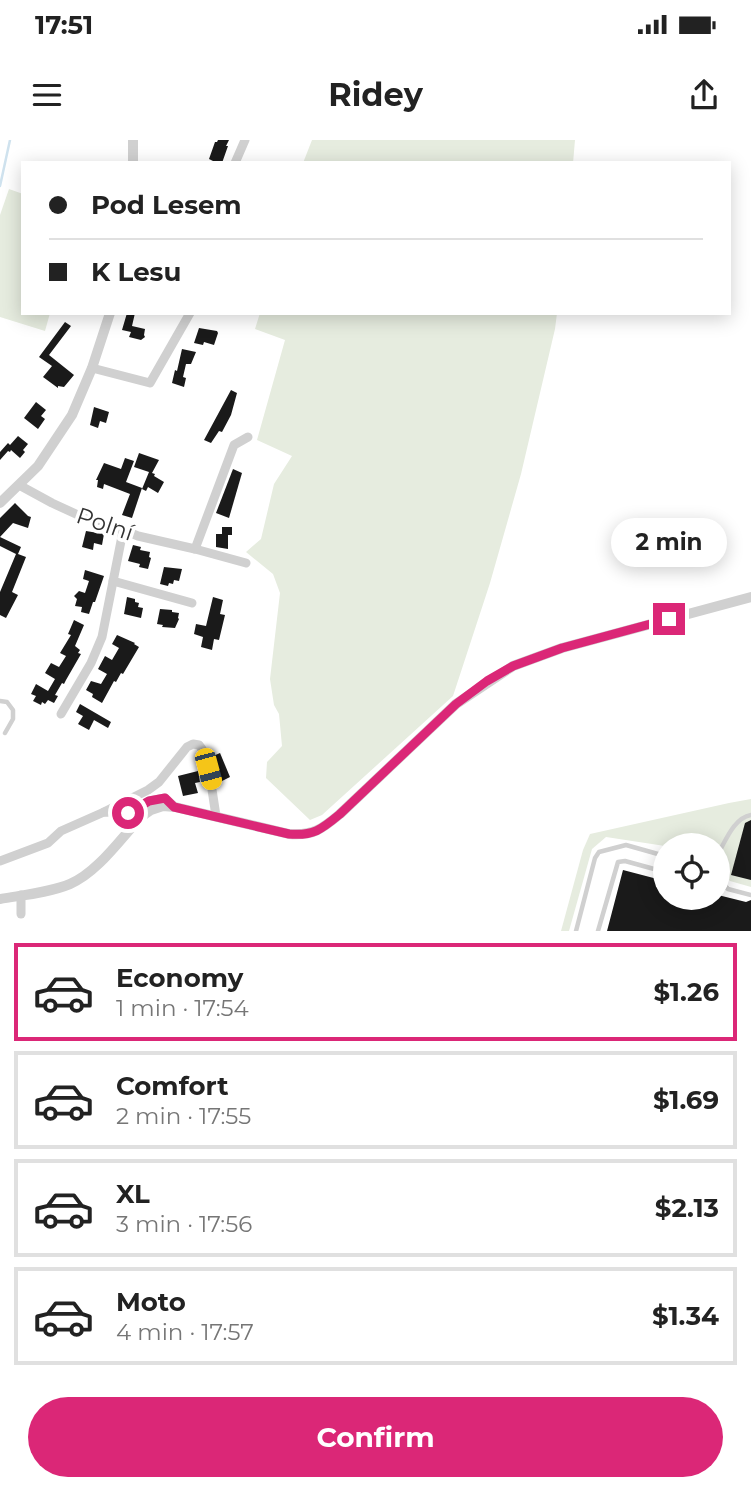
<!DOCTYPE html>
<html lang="en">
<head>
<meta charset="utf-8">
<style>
	:root { --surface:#fff; --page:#f6f6f6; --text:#222; --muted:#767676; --line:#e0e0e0; --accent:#db2777 }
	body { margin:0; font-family:Montserrat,sans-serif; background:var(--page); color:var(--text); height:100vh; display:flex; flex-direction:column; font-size:26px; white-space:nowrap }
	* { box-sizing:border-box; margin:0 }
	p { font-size:23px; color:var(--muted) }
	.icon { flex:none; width:38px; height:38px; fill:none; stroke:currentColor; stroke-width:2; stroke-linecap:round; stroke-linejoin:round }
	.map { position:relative; height:791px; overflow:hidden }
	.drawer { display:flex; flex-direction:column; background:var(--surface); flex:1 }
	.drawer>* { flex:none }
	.top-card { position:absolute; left:21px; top:21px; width:710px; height:154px; border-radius:0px; box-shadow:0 4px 18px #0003; display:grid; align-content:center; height:154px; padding:0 28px; background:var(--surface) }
	.fabs { position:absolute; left:653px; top:693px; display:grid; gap:14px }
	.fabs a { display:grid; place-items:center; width:77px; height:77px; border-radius:50%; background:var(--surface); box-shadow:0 4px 18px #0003; font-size:35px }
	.end { position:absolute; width:32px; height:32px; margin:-16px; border:9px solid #db2777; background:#fff; box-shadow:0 0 0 4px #fff }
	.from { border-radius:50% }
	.bubble { position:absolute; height:49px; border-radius:24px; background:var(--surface); box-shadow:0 4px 18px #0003; font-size:23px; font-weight:700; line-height:49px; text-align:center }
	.car { position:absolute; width:21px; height:42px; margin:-21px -10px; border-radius:9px; box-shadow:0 0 5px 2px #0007; background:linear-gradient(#f5c518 24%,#345 0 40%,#f5c518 0 76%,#345 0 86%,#f5c518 0) }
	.top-card b { display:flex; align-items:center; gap:24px; height:66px; font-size:26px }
	.top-card b+b { border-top:2px solid var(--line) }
	.top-card i { width:18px; height:18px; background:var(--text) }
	ul { padding:12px 0 0; list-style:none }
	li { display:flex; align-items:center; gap:21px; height:98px; margin:0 14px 10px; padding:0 14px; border:4px solid var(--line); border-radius:0px }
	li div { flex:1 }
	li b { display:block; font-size:26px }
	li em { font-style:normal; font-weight:700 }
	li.selected { border-color:var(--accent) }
	li>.icon { width:63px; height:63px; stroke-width:1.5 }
	.action { display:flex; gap:14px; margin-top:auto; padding:14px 28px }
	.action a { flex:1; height:80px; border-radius:42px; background:var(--accent); color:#fff; font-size:28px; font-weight:700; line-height:80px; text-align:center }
	.status { display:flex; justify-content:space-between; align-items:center; height:49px; padding:0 35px; background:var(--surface); direction:ltr }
	.status svg { height:19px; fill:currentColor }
	header { display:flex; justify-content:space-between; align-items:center; height:91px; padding:0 28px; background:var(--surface); font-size:32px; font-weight:700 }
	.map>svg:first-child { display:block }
	.green { fill:#e6ecdf }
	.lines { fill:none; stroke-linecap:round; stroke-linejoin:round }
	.stream { stroke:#cfe2ee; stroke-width:2.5 }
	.building { fill:#1a1a1a }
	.service { stroke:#d0d0d0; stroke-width:4.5 }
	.minor { stroke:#d0d0d0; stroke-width:9 }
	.tertiary { stroke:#d0d0d0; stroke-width:10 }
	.route { stroke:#db2777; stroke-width:9 }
	.labels { text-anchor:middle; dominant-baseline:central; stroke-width:7; stroke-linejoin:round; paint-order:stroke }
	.street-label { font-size:23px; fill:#333; stroke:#fff }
</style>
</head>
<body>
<div class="status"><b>17:51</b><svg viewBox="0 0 49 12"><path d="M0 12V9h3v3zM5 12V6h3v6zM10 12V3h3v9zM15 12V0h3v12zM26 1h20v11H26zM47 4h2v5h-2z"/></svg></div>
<header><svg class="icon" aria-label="menu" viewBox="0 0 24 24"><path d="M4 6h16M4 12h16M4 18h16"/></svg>Ridey<svg class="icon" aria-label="share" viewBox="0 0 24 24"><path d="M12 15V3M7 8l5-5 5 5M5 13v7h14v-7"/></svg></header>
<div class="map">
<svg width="751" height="791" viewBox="0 0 751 791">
	<rect width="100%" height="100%" fill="#fff"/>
	<!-- green -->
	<g class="green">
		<path d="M 312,0 L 575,0 L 573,23 L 303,23 Z"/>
		<path d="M 9,49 L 23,54 L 23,173 L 50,173 L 45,191 L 0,177 L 0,75 Z"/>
		<path d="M 260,173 L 557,173 L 555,189 L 521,334 L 490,443 L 453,556 L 322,675 L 310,680 L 266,638 L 267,622 L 282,606 L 279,574 L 274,565 L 270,539 L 280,453 L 273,434 L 246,412 L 261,399 L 274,344 L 292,316 L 257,300 L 285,200 L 255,189 Z"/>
		<path d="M 751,659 L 751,747 L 730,741 L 718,728 L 718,705 L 665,706 L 606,697 L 592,709 L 569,791 L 561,791 L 583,710 L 590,694 L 729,663 Z"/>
	</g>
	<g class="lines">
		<!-- stream -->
		<path class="stream" d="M 0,46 L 10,0"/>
	</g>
	<!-- building -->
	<g class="building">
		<path d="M 218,0 L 229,0 L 226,6 L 228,6 L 222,23 L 212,23 L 213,21 L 209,19 L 215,2 L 217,2 Z"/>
		<path d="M 127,173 L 135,173 L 132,186 L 145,189 L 144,195 L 145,197 L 141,200 L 129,197 L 131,192 L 122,190 Z"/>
		<path d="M 65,182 L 71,186 L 49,215 L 74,235 L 64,247 L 58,246 L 58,248 L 43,237 L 52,226 L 39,217 Z"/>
		<path d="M 199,188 L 217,191 L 218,193 L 214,205 L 204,202 L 203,205 L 194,203 Z"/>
		<path d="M 182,209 L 196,212 L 191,224 L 186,224 L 183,237 L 186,238 L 184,247 L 172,243 L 175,230 L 177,231 Z"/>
		<path d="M 231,250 L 237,253 L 231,275 L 222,292 L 219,291 L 211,303 L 204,300 Z"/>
		<path d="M 36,262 L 46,270 L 41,276 L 45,279 L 38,289 L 24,278 Z"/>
		<path d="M 94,267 L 109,272 L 106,283 L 100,281 L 98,288 L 90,285 Z"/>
		<path d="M 18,296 L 28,304 L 23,310 L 25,312 L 20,318 L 11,310 L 10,312 L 8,311 L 0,320 L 0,312 L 8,303 L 10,305 Z"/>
		<path d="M 139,313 L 159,320 L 152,333 L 155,334 L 154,336 L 164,342 L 158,353 L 148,347 L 146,351 L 142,349 L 149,332 L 134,327 Z"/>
		<path d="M 125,318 L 134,321 L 126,342 L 142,348 L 132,378 L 122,375 L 130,354 L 104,344 L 103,349 L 97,347 L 98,340 L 96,340 L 104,323 L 121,329 Z"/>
		<path d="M 233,329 L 242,333 L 229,378 L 216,373 Z"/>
		<path d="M 15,363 L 28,376 L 31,377 L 28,388 L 13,383 L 0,397 L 0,378 Z"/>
		<path d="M 222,387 L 232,387 L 232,395 L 228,395 L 228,409 L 216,407 L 216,394 L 222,394 Z"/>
		<path d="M 86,391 L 104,394 L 102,405 L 94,403 L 93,410 L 82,407 Z"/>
		<path d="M 0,397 L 21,407 L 18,414 L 26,417 L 12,452 L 18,455 L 6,478 L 0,475 L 0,452 L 16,414 L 0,406 Z"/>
		<path d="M 133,405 L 141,407 L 140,410 L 150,412 L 149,417 L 151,418 L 148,429 L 139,427 L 140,424 L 128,421 Z"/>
		<path d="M 164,427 L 182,429 L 179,441 L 174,440 L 173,444 L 169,443 L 168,446 L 160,444 Z"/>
		<path d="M 85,430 L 104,436 L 95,462 L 93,462 L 89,474 L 81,472 L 82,467 L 75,466 L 77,459 L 74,456 L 79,451 L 85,453 L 89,441 L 83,439 Z"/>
		<path d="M 127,457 L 135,459 L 135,462 L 139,463 L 138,467 L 143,468 L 141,478 L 124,474 Z"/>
		<path d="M 213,457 L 223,460 L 220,474 L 225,475 L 219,500 L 214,499 L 212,510 L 201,507 L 203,497 L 194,494 L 196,484 L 206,486 Z"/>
		<path d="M 160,469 L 172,470 L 172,472 L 179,473 L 178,478 L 179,479 L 175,488 L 162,487 L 163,485 L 157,484 Z"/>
		<path d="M 74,480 L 84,485 L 75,506 L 80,510 L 78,513 L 81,514 L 66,540 L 64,544 L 62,543 L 55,555 L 58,556 L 54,563 L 48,560 L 45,564 L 42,562 L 41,565 L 33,561 L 36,556 L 31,554 L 36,544 L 48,551 L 55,539 L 45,533 L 51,523 L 59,527 L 66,516 L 60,513 L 71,495 L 68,494 Z"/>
		<path d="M 117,495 L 135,503 L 134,504 L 139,507 L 123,534 L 121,533 L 116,542 L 114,541 L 102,563 L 92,557 L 93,554 L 86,550 L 91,541 L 101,544 L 107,534 L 98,529 L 105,516 L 112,520 L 119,508 L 112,504 Z"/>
		<path d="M 80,564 L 111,582 L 108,588 L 94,580 L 89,590 L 78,584 L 83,576 L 76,572 Z"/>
		<path d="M 220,613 L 230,637 L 220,642 L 211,617 Z"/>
		<path d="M 198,631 L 200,642 L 195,643 L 198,653 L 183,656 L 178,636 Z"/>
		<path d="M 751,680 L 751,740 L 731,735 L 745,683 Z"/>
		<path d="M 623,730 L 665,741 L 665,758 L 718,758 L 718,755 L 746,762 L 751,760 L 751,791 L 607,791 Z"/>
	</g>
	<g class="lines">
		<!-- service -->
		<g class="service">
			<path d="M 0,561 L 7,562 L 13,570 L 13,579 L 5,593"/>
			<path d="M 718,714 C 726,700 734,678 751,675"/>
			<path d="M 718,738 L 728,749 L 751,755"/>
			<path d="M 718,746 L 727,748"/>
			<path d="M 576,791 L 595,718 L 599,712 L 626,705 L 665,716"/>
			<path d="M 598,791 L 618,722 L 625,721 L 665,732"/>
		</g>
		<!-- minor -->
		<g class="minor">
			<path d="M 235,23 L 245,0"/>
			<path d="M 92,228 L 150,243 L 190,173"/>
			<path d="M 19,345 L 52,363 L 78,375 L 111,385 L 138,396 L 195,409 L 246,423"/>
			<path d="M 195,409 L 234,305 L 248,297"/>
			<path d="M 113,441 L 192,463"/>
			<path d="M 61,574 L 91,523 L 102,497 L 123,391"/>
			<path d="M 104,672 L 148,650 L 159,642 L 187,607 L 193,604 L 199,605 L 202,609 L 211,643 L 216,676"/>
			<path d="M 0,721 L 48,703 L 61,691 L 104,672 L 128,673 L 149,661 L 165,658 L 175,667"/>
			<path d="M 21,774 L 21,755"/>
		</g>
		<!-- tertiary -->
		<g class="tertiary">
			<path d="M 133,23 L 133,0"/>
			<path d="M 0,363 L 38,326 L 72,275 L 92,228 L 110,173"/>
			<path d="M 0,759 C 23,755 48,753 70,744 C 98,732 121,698 141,677 L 151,670 L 163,666 L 175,667 L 289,694 C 313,696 322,689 340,674 L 456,564 L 513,526 L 562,508 L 751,457"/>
		</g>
	</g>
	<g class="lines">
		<!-- route -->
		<path class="route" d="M 128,673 L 149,661 L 165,658 L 174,667 L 289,694 C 314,696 322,689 340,674 L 456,564 L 487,541 L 513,526 L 562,508 L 669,479"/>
	</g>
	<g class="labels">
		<!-- street labels -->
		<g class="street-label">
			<text transform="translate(105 384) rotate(19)">Polní</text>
		</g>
	</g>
</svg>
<div class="fabs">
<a><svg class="icon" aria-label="locate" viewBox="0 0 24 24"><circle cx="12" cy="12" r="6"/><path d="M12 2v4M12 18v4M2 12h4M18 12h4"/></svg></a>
</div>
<i class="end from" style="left:128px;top:673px"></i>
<i class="end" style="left:669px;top:479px"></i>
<div class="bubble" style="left:611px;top:378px;width:116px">2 min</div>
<i class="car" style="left:208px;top:629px;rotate:165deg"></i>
<div class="top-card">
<b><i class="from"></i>Pod Lesem</b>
<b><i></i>K Lesu</b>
</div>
</div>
<section class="drawer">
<ul>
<li class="selected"><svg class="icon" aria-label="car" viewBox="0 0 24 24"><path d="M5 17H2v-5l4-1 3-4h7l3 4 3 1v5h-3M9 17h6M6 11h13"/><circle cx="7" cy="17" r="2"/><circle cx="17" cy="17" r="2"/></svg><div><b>Economy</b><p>1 min · 17:54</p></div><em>$1.26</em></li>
<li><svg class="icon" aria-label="car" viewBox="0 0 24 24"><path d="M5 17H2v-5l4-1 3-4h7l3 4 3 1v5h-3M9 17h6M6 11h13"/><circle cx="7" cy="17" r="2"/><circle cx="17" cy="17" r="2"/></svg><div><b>Comfort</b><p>2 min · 17:55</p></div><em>$1.69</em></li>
<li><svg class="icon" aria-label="car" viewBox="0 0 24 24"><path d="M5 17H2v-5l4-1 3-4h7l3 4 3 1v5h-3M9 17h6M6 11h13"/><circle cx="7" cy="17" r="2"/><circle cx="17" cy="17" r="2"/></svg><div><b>XL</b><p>3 min · 17:56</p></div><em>$2.13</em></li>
<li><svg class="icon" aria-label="car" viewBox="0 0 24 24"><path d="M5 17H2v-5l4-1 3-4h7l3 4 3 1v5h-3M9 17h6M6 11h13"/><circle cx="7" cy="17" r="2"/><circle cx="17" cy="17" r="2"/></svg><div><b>Moto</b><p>4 min · 17:57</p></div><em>$1.34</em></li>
</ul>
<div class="action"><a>Confirm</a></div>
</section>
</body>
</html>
